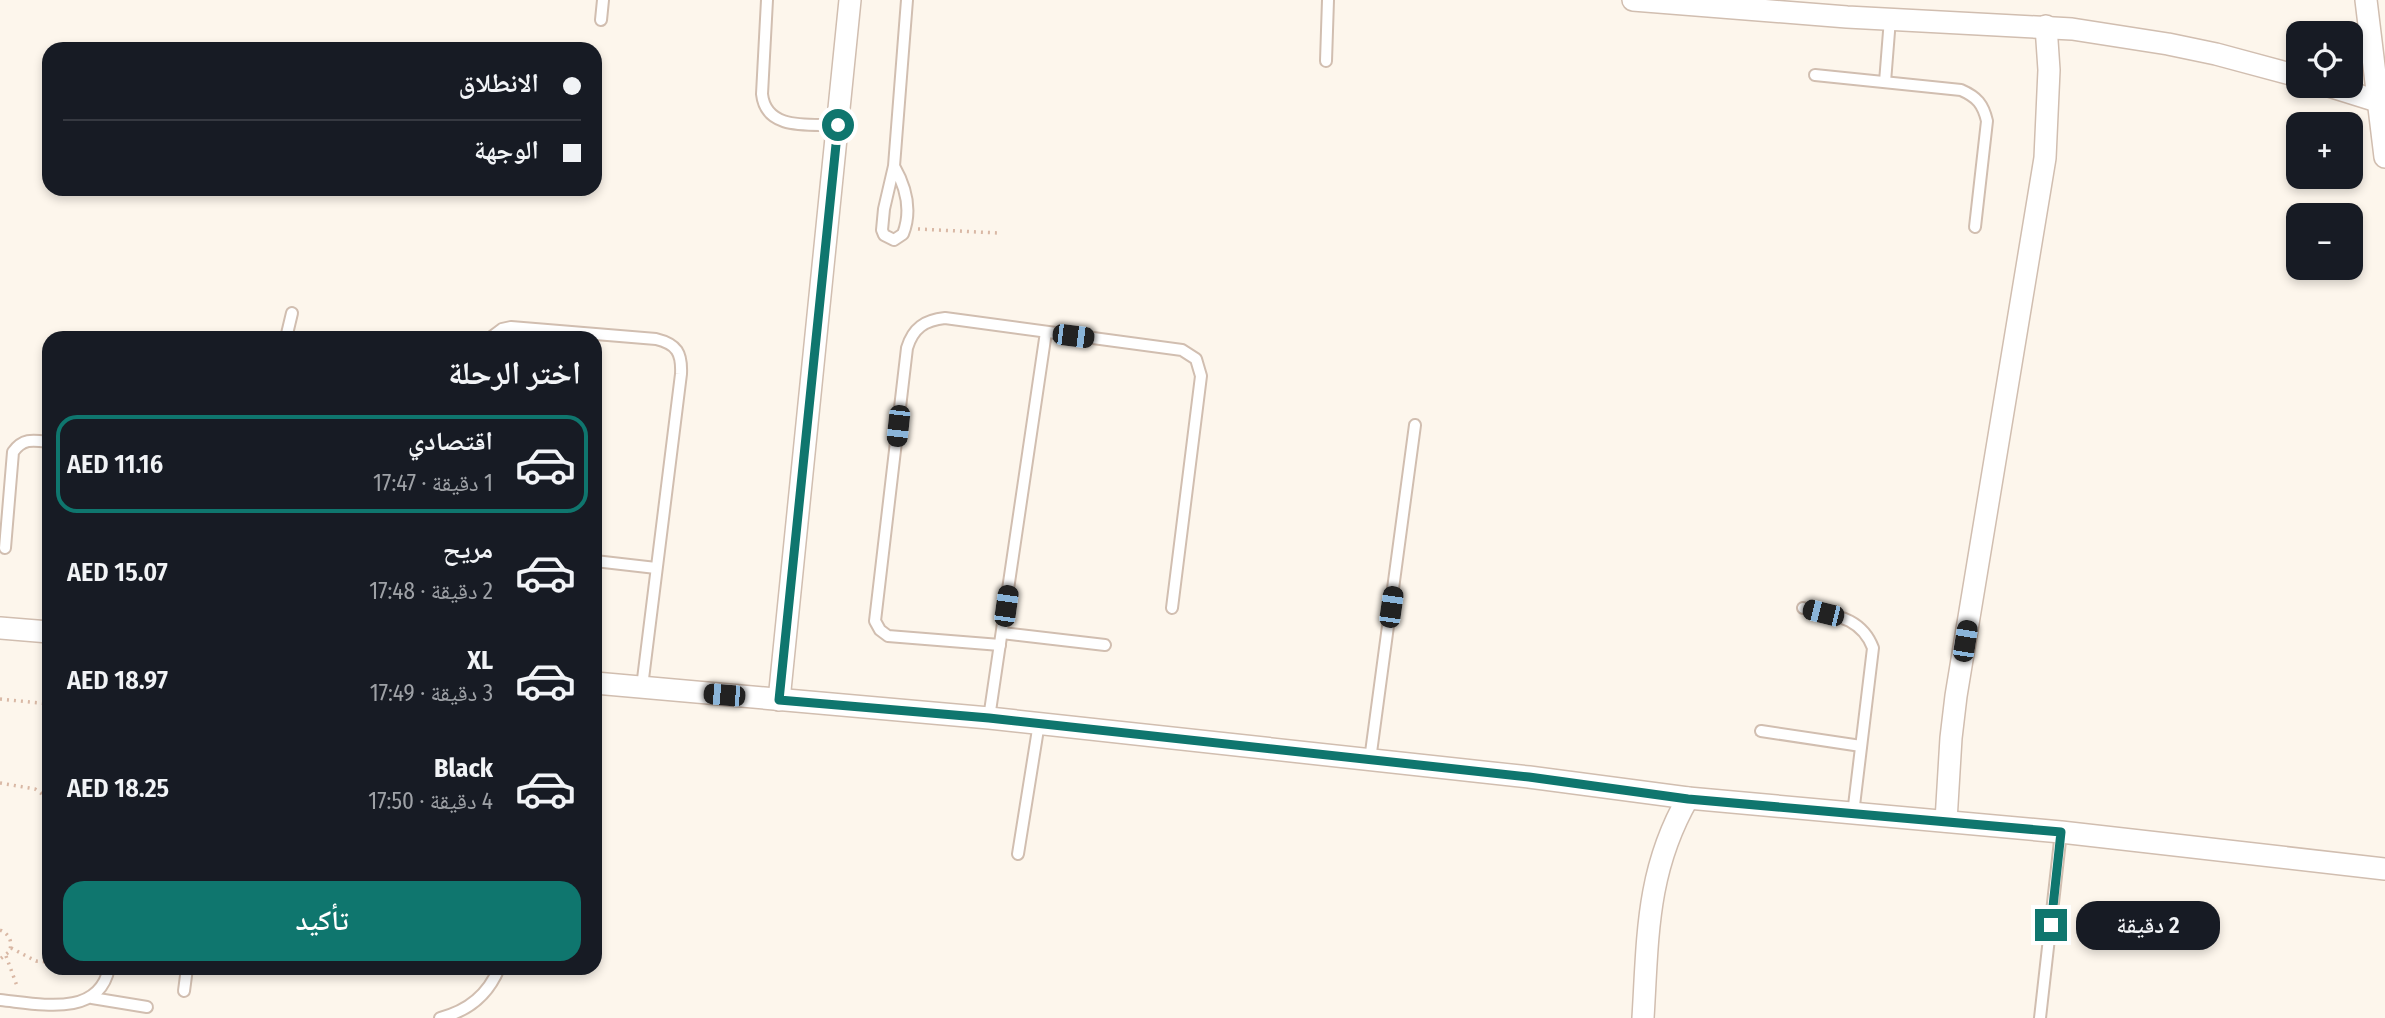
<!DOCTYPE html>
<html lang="ar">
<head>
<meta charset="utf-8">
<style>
	:root { --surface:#171b24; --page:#20242c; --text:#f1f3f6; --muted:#9ea1a6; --line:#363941; --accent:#0f766e }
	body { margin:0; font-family:"Fira Sans Condensed","Noto Naskh Arabic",sans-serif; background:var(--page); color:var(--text); direction:rtl; height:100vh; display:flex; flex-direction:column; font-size:26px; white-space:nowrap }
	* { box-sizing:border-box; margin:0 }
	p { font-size:23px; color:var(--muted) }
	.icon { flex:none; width:38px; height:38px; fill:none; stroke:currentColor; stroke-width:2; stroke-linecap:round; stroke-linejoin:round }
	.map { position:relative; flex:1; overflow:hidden; direction:ltr }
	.sheet { position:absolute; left:42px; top:331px; width:560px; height:644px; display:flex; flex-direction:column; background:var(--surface); border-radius:21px; box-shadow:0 4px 10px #0003; direction:rtl }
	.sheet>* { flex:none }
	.hud { position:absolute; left:42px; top:42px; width:560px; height:154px; border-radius:21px; box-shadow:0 4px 10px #0003; direction:rtl; display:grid; align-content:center; height:154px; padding:0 21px; background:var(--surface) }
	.tools { position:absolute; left:2286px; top:21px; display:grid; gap:14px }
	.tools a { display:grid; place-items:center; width:77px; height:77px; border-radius:14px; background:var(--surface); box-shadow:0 4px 10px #0003; font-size:35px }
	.end { position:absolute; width:32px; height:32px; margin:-16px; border:9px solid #0f766e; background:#fff; box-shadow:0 0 0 4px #fff }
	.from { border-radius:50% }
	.bubble { position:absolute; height:49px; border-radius:21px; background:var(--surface); box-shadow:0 4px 10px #0003; font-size:23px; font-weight:600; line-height:49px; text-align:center; direction:rtl }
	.car { position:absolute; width:21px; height:42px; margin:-21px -10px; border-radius:9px; box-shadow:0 0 5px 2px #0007; background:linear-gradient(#222 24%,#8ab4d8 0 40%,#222 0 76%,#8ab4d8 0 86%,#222 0) }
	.hud b { display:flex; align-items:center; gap:24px; height:66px; font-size:26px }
	.hud b+b { border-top:2px solid var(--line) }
	.hud i { width:18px; height:18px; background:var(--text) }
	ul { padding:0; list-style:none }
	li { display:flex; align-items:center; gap:21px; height:98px; margin:0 14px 10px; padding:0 7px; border:4px solid transparent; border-radius:21px }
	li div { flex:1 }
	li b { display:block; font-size:26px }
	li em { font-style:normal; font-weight:600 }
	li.current { border-color:var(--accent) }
	li>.icon { width:63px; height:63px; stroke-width:1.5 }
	h2 { padding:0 21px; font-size:32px; line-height:84px }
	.primary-button { display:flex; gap:14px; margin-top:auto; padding:14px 21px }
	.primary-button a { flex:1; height:80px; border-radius:21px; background:var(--accent); color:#fff; font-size:28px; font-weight:600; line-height:80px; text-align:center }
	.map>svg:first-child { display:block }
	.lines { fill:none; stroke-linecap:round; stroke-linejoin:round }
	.lane-casing { stroke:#d1beb0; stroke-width:14 }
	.street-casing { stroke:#d1beb0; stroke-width:24 }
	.path { stroke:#d9b8a5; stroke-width:3.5; stroke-dasharray:2 5; stroke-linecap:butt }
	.lane { stroke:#fff; stroke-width:10 }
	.street { stroke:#fff; stroke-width:21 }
	.route { stroke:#0f766e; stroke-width:9 }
</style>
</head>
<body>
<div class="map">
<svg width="2385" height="1018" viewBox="0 0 2385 1018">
	<rect width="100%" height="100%" fill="#fdf6ec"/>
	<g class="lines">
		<!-- lane casing -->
		<g class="lane-casing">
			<g id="lane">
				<path d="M 767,0 L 762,94 C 766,131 809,124 838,125"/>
				<path d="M 601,20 L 603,0"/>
				<path d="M 1326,61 L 1328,0"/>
				<path d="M 1815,75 L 1961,90 C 1977,97 1983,104 1987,121 L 1975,227"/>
				<path d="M 1885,82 L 1890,19"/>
				<path d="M 894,166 C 906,187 912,211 903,234 L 894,240 L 884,235 L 882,230 L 884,209 L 894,166 L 907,0"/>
				<path d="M 286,338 L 292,313"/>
				<path d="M 490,338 L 502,329 L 511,327 L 656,339 C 677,344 682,353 681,374 L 642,687"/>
				<path d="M 5,548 L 13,452 C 23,438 33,440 49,442"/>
				<path d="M 595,561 L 656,568"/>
				<path d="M 1803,608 C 1832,615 1861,616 1873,648 L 1853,814"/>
				<path d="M 1002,633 L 1105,645"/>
				<path d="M 1000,645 L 888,636 L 880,630 L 875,621 L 907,348 C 913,328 925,320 945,318 L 1182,350 L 1196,359 L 1201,376 L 1172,608"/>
				<path d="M 989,718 L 1046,332"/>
				<path d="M 1761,731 L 1861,746"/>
				<path d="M 1370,760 L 1415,425"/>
				<path d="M 1018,854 L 1039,723"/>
				<path d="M 184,991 L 187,968"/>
				<path d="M 92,998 L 147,1007"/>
				<path d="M 0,1000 C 40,1004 99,1018 109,968"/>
				<path d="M 440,1018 C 468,1011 488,995 499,968"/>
				<path d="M 2040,1018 L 2061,832"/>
			</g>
		</g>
		<!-- street casing -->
		<g class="street-casing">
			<g id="street">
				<path d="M 1633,0 L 1847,17 L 2072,29 L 2168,44 L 2216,54 L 2298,76"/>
				<path d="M 2366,0 L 2385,157"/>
				<path d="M 2329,86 L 2377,101"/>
				<path d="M 0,628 L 49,632"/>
				<path d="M 595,683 L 989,718 L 1529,777 L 1688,798 L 2061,832 L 2385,869"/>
				<path d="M 779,700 L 850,0"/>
				<path d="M 1946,821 L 1951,738 L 1956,696 L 2045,158 L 2049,70 L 2046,26"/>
				<path d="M 1643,1018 C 1648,937 1646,871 1688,798"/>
			</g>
		</g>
		<!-- path -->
		<g class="path">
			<path d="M 918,229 L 998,233"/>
			<path d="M 0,699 L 49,704"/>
			<path d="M 0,783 L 35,789 L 49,799"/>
			<path d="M 0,930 C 10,934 13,943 9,952 L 0,959"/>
			<path d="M 11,948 L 36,961 L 49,962"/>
			<path d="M 6,956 L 17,986"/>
			<path d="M 52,968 L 62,968"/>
		</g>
		<!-- lane -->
		<use href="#lane" class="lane"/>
		<!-- street -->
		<use href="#street" class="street"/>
	</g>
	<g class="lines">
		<!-- route -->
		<path class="route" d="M 838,125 L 779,700 L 989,718 L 1529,777 L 1688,799 L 2061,832 L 2051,925"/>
	</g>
</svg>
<div class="tools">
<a><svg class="icon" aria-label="locate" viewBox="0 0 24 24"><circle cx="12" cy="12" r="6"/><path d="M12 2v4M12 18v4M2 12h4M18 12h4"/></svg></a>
<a>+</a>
<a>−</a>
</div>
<i class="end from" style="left:838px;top:125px"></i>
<i class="end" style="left:2051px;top:925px"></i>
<div class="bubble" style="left:2076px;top:901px;width:144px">2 دقيقة</div>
<i class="car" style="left:1073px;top:336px;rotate:97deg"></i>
<i class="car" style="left:898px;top:426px;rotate:186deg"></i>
<i class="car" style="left:1006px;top:606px;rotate:8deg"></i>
<i class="car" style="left:1391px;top:607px;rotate:8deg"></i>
<i class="car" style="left:1823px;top:613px;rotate:284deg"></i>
<i class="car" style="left:1965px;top:641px;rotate:9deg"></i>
<i class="car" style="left:724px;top:695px;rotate:275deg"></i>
<div class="hud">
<b><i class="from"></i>الانطلاق</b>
<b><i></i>الوجهة</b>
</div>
<section class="sheet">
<h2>اختر الرحلة</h2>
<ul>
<li class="current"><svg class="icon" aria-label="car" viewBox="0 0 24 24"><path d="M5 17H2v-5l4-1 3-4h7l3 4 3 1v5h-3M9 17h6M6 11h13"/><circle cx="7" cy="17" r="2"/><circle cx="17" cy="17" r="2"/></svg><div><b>اقتصادي</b><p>1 دقيقة · 17:47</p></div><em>AED 11.16</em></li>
<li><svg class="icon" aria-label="car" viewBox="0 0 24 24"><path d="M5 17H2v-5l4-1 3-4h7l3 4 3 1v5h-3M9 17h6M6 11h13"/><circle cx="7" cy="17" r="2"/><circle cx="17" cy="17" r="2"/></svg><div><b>مريح</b><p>2 دقيقة · 17:48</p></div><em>AED 15.07</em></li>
<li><svg class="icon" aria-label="car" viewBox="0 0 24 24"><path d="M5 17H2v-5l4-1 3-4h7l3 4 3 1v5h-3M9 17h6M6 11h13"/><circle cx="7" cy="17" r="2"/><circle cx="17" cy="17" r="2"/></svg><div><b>XL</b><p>3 دقيقة · 17:49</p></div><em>AED 18.97</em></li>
<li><svg class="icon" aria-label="car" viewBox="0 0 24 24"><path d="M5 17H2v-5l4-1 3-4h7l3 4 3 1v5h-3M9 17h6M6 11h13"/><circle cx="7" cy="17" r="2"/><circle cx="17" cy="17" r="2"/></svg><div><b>Black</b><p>4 دقيقة · 17:50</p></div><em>AED 18.25</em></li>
</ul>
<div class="primary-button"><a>تأكيد</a></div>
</section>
</div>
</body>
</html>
